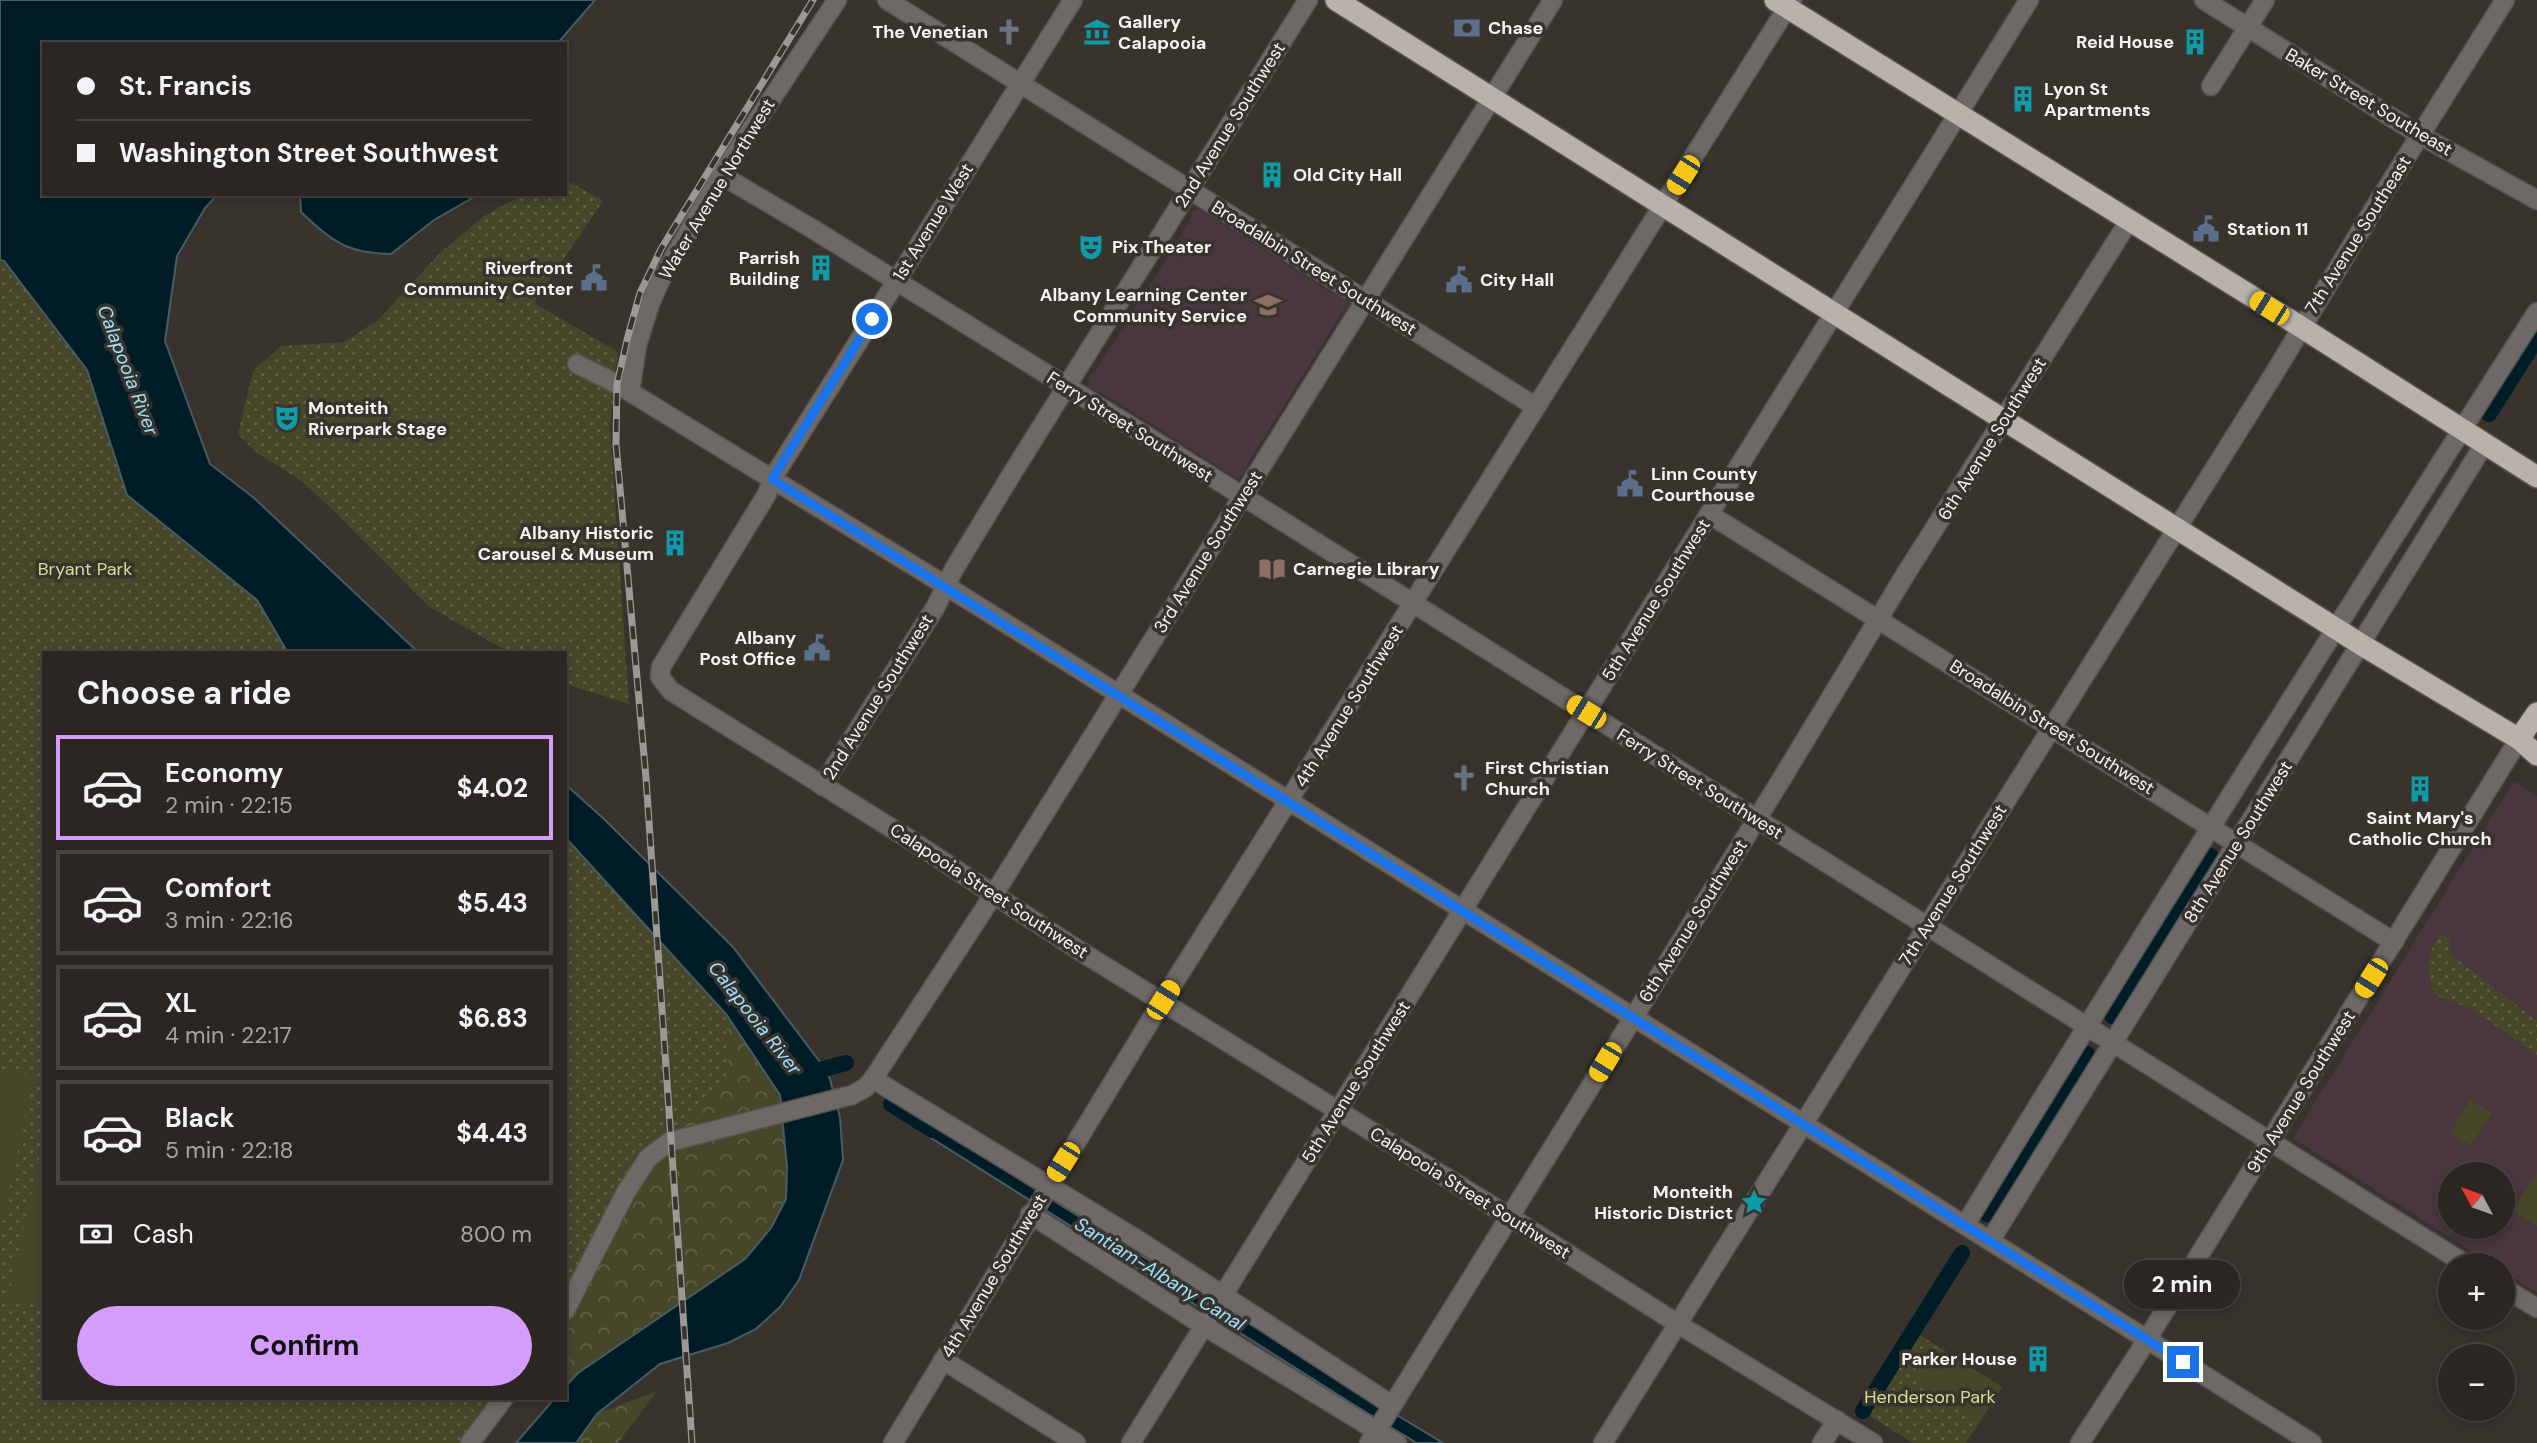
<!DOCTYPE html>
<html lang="en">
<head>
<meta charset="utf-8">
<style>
	:root { --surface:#2b2622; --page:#37322f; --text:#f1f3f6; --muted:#a6a5a5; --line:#474340; --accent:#d49cfb }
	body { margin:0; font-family:"DM Sans",sans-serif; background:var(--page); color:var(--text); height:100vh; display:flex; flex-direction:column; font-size:26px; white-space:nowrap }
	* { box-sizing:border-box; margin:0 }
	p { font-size:23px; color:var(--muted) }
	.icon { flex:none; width:38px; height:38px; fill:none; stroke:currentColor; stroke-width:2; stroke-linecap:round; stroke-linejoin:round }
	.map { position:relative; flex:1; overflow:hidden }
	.details { position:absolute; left:42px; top:651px; width:525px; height:749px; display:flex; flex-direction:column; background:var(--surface); border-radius:0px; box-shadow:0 4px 10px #0003,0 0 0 2px var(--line) }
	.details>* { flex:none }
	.top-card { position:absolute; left:42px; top:42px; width:525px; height:154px; border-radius:0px; box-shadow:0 4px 10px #0003,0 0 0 2px var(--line); display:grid; align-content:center; height:154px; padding:0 35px; background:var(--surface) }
	.needle { width:46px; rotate:311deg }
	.controls { position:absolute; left:2438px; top:1162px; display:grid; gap:14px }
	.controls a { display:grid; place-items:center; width:77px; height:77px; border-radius:50%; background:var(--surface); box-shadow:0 4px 10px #0003,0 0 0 2px var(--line); font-size:35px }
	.end { position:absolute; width:32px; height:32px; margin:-16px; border:9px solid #1a73e8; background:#fff; box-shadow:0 0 0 4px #fff }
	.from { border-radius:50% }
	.bubble { position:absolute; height:49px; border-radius:24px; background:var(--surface); box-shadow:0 4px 10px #0003,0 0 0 2px var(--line); font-size:23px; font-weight:700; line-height:49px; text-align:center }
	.car { position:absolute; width:21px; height:42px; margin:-21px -10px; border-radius:9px; box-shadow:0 0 5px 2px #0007; background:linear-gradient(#f5c518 24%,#345 0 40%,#f5c518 0 76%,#345 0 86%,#f5c518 0) }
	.top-card b { display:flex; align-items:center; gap:24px; height:66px; font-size:26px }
	.top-card b+b { border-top:2px solid var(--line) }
	.top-card i { width:18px; height:18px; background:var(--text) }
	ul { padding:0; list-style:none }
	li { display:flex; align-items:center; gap:21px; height:105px; margin:0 14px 10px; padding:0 21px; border:4px solid var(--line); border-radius:0px }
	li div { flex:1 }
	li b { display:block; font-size:26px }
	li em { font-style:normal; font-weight:700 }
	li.on { border-color:var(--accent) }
	li>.icon { width:63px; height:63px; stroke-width:1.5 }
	h2 { padding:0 35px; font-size:32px; line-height:84px }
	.pay { display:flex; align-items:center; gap:18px; height:77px; padding:0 35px; font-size:26px }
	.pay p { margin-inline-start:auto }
	.button { display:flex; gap:14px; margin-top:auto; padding:14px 35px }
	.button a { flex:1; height:80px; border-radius:42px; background:var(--accent); color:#111; font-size:28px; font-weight:700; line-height:80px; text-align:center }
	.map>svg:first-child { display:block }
	.education { fill:#49363f; fill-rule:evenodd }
	.forest { fill:url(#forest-crowns) }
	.park { fill:url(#park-dots) }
	.pitch { fill:#454728 }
	.water { fill:#001c26; stroke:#4a5c62; stroke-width:2 }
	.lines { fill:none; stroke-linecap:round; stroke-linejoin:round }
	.canal { stroke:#001c26; stroke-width:16 }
	.minor-casing { stroke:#57524d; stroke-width:21 }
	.highway-casing { stroke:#57524d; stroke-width:24 }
	.minor { stroke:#6d6967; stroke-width:18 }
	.highway { stroke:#b9b1ac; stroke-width:21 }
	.rail-casing { stroke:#9c9893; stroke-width:7 }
	.rail { stroke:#39332e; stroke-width:4.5; stroke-dasharray:13; stroke-linecap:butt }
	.route { stroke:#1a73e8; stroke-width:9 }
	.labels { text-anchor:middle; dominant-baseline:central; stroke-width:7; stroke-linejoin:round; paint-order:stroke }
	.poi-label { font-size:18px; font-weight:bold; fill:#f6f3ef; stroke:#39332e; text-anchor:start }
	.street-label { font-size:18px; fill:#f6f3ef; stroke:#39332e }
	.park-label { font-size:18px; fill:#dbdf94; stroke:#39332e }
	.water-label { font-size:19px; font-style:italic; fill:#9fe1fd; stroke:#39332e }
</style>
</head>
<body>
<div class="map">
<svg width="2537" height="1443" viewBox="0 0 2537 1443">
	<defs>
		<pattern id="forest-crowns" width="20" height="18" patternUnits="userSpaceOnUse" patternTransform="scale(1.75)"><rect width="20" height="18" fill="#454728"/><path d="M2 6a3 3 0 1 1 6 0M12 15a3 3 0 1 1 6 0" fill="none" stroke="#606248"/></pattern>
		<pattern id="park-dots" width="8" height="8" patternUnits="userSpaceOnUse" patternTransform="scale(1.75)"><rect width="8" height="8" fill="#454728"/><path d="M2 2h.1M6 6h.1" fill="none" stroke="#606248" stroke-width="1.8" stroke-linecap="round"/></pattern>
	</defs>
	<rect width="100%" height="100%" fill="#39332e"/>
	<!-- education -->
	<g class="education">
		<path d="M 1202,208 L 1213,218 L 1333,294 L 1343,296 L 1348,301 L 1349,306 L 1339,318 L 1247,465 L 1247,470 L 1237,479 L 1122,405 L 1100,392 L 1092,391 L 1087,387 L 1090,375 L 1096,370 L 1189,223 L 1192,212 Z"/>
		<path d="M 2514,781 L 2537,796 L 2537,1293 L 2503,1271 L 2502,1265 L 2494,1265 L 2293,1138 ZM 2450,1174 L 2502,1174 L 2502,1227 L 2450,1227 Z"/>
	</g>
	<!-- forest -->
	<g class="forest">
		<path d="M 726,1014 L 758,1054 L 780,1095 L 787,1167 L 786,1199 L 771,1228 L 745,1259 L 578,1373 L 565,1387 L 565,1046 Z"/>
		<path d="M 657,1391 L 618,1443 L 576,1443 L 597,1414 Z"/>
	</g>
	<!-- park -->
	<g class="park">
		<path d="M 565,182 L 572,183 L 603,201 L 534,303 L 618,352 L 610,426 L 629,704 L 565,684 L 565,653 L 510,653 L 428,606 L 335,512 L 299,479 L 257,453 L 238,434 L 253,371 L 281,346 L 344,342 L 378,320 L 440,253 L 483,217 L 524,194 L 565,194 Z"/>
		<path d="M 0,260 L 4,260 L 87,370 L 127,495 L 257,600 L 288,653 L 44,653 L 44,1398 L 504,1398 L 470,1443 L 0,1443 Z"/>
		<path d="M 565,837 L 726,1014 L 729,1074 L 669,1142 L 643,1165 L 565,1311 Z"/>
		<path d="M 2442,934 L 2450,940 L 2450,954 L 2537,1021 L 2537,1055 L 2471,1008 L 2436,996 C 2426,975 2425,951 2442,934 Z"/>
		<path d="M 1915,1332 L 2002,1387 L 1966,1443 L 1913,1443 L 1864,1412 Z"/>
	</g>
	<!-- pitch -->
	<g class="pitch">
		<path d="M 0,1069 L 34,1076 L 0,1232 Z"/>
		<path d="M 2470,1100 L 2492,1113 L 2471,1145 L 2450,1133 Z"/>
		<path d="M 44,1137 L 44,1304 L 8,1300 Z"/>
		<path d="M 2537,1172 L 2537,1226 L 2512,1211 Z"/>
		<path d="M 1938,1347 L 2002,1387 L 1980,1421 L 1916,1381 Z"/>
	</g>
	<!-- water -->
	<g class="water">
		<path d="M 0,0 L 595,0 L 557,44 L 44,44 L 44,194 L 218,194 L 205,208 L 177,256 L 165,341 L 210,464 L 254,498 L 419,653 L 288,653 L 257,600 L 127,495 L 87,370 L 4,261 L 0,260 Z"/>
		<path d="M 300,194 L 479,194 L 434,220 L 391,254 C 346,253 333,242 301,212 Z"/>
		<path d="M 565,784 L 604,819 L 733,947 L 820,1062 L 830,1079 L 840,1117 L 843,1160 L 799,1280 L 780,1307 L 756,1329 L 728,1343 L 660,1364 L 597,1414 L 576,1443 L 516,1443 L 555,1398 L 565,1398 L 565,1387 L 578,1373 L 745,1259 L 771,1228 L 786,1199 L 787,1167 L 780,1095 L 726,1014 L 565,837 Z"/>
		<path d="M 917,1115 L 1367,1397 L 1443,1443 L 1417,1443 L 1359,1408 L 917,1129 L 913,1123 Z"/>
	</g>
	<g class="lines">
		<!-- canal -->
		<g class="canal">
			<path d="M 2489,414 L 2537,338"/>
			<path d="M 2112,1016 L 2211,856"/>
			<path d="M 805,1074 L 846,1063"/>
			<path d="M 891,1104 L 932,1130"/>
			<path d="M 1987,1214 L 2087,1054"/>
			<path d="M 1863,1411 L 1962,1253"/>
		</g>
		<!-- minor casing -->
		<g class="minor-casing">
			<g id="minor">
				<path d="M 887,0 L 1536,407"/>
				<path d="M 1073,0 L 772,479 L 767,494 L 661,667 L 660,677 L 671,691 L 909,839 L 1080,951 L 1510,1217 L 1678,1324 L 1873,1443"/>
				<path d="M 2204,0 L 2420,135 L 2537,200"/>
				<path d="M 2211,86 L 2265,0"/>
				<path d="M 721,175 L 811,228 L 1174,453 L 2467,1265"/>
				<path d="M 577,364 L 617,384 L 927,574 L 2312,1443"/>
				<path d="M 630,392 L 637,345 L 650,304 L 659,283 L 721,175 L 837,0"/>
				<path d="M 1709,514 L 2394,942"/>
				<path d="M 822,786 L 935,608 L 954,569 L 1013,472 L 1308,0"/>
				<path d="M 873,1079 L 1138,1240 L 1392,1405"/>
				<path d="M 1030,1214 L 1204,1326 L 1397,1443"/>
				<path d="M 1965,1225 C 2152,918 2344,614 2537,312"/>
				<path d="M 1990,1241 L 2485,443"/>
				<path d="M 2502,1287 L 2537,1308"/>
				<path d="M 565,1311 L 626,1192 L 648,1158 L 669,1142 L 852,1095 L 865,1088 L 873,1079 L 994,894 L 1553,0"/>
				<path d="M 943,1360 L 1076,1443"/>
				<path d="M 470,1443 L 504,1398"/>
				<path d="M 893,1443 L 1163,1000 L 1792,0"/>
				<path d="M 1131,1443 L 2029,0"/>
				<path d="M 1369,1443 L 1781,780 L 1905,575 L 2129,221"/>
				<path d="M 1603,1443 L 2272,377 L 2375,207 L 2505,0"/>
				<path d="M 1822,1443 L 1837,1420"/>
				<path d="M 2080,1443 L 2136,1357 L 2519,739"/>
			</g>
		</g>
		<!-- highway casing -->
		<g class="highway-casing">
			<g id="highway">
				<path d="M 1336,0 L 2362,645 L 2519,739 L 2537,755"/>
				<path d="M 1775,0 L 2301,327 L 2537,477"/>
				<path d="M 2519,739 L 2537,713"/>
			</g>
		</g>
		<!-- minor -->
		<use href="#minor" class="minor"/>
		<!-- highway -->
		<use href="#highway" class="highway"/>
		<!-- rail casing -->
		<g class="rail-casing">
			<path id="rail" d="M 692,1443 L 646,778 L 616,444 L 617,384 L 628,336 L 640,293 L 661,249 L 813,0"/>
		</g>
		<!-- rail -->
		<use href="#rail" class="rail"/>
	</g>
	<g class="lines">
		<!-- route -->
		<path class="route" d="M 872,319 L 772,479 L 2183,1362"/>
	</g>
	<!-- icons -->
	<defs>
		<g id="bank-bare" transform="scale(2.1)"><path d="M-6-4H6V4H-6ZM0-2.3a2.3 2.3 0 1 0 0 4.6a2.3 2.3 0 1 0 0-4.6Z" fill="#5c6f8a" stroke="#39332e" stroke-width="2.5" paint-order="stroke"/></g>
		<g id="church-bare" transform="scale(2.1)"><path d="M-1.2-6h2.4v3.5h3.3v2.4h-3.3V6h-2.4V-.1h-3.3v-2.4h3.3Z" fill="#6b7280" stroke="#39332e" stroke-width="2.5" paint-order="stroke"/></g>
		<g id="museum-bare" transform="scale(2.1)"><path d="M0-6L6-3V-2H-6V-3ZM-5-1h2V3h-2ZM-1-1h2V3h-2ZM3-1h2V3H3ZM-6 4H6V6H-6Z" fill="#0f9aa8" stroke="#39332e" stroke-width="2.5" paint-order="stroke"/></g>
		<g id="building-bare" transform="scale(2.1)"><path d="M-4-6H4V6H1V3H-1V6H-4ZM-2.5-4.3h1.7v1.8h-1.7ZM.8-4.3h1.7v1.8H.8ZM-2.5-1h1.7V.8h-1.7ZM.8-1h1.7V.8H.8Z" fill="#0f9aa8" stroke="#39332e" stroke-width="2.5" paint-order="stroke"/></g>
		<g id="civic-bare" transform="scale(2.1)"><path d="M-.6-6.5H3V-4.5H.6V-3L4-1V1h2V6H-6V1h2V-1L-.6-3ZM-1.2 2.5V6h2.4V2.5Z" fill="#5c6f8a" stroke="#39332e" stroke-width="2.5" paint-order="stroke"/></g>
		<g id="theatre-bare" transform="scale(2.1)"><path d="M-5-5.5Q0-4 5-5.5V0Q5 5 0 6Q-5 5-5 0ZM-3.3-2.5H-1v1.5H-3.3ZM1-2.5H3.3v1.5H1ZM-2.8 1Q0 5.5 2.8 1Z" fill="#0f9aa8" stroke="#39332e" stroke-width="2.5" paint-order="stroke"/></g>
		<g id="school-bare" transform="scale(2.1)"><path d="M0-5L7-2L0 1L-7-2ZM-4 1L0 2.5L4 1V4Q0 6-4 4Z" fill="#8d6e63" stroke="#39332e" stroke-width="2.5" paint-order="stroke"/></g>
		<g id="library-bare" transform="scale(2.1)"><path d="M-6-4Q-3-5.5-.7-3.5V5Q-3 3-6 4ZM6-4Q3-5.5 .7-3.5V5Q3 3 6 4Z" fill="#8d6e63" stroke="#39332e" stroke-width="2.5" paint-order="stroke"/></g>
		<g id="sight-bare" transform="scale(2.1)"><path d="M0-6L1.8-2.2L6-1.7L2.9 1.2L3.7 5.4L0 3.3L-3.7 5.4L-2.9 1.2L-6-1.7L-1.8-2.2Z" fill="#0f9aa8" stroke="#39332e" stroke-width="2.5" paint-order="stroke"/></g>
	</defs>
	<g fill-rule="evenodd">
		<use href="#bank-bare" x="1467" y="28"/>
		<use href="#church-bare" x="1009" y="32"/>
		<use href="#museum-bare" x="1097" y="32"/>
		<use href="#building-bare" x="2195" y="42"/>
		<use href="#building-bare" x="2023" y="99"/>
		<use href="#building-bare" x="1272" y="175"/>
		<use href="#civic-bare" x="2206" y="229"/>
		<use href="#theatre-bare" x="1091" y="247"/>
		<use href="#building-bare" x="821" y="268"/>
		<use href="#civic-bare" x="594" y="278"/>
		<use href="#civic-bare" x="1459" y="280"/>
		<use href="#school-bare" x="1268" y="305"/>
		<use href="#theatre-bare" x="287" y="418"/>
		<use href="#civic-bare" x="1630" y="484"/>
		<use href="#building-bare" x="675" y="543"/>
		<use href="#library-bare" x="1272" y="569"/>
		<use href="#civic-bare" x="817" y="648"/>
		<use href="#church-bare" x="1464" y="778"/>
		<use href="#building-bare" x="2420" y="789"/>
		<use href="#sight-bare" x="1754" y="1202"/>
		<use href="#building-bare" x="2038" y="1359"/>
	</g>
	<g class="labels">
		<!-- poi labels -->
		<g class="poi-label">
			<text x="1118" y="22">Gallery<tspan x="1118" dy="21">Calapooia</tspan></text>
			<text x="1488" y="28">Chase</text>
			<text x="988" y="32" text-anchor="end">The Venetian</text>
			<text x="2174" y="42" text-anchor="end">Reid House</text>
			<text x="2044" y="89">Lyon St<tspan x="2044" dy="21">Apartments</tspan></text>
			<text x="1293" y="175">Old City Hall</text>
			<text x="2227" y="229">Station 11</text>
			<text x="1112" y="247">Pix Theater</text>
			<text x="800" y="258" text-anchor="end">Parrish<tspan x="800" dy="21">Building</tspan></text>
			<text x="573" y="268" text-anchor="end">Riverfront<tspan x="573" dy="21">Community Center</tspan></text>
			<text x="1480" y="280">City Hall</text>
			<text x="1247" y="295" text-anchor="end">Albany Learning Center<tspan x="1247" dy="21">Community Service</tspan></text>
			<text x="308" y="408">Monteith<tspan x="308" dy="21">Riverpark Stage</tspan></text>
			<text x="1651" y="474">Linn County<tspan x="1651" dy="21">Courthouse</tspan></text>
			<text x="654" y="533" text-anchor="end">Albany Historic<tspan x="654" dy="21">Carousel &amp; Museum</tspan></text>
			<text x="1293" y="569">Carnegie Library</text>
			<text x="796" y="638" text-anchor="end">Albany<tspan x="796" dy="21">Post Office</tspan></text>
			<text x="1485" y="768">First Christian<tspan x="1485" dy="21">Church</tspan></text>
			<text x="2420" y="818" text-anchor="middle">Saint Mary's<tspan x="2420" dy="21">Catholic Church</tspan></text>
			<text x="1733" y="1192" text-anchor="end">Monteith<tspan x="1733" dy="21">Historic District</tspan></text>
			<text x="2017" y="1359" text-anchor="end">Parker House</text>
		</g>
		<!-- street labels -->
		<g class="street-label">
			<text transform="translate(2369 102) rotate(31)">Baker Street Southeast</text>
			<text transform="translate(1230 125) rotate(-58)">2nd Avenue Southwest</text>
			<text transform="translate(717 189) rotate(-59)">Water Avenue Northwest</text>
			<text transform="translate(933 222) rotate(-58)">1st Avenue West</text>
			<text transform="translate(2358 235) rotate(-58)">7th Avenue Southeast</text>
			<text transform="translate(1314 268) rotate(32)">Broadalbin Street Southwest</text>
			<text transform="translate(1130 427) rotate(32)">Ferry Street Southwest</text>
			<text transform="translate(1992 439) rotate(-58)">6th Avenue Southwest</text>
			<text transform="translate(1208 552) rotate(-58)">3rd Avenue Southwest</text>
			<text transform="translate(1656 600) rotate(-58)">5th Avenue Southwest</text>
			<text transform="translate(878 697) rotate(-58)">2nd Avenue Southwest</text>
			<text transform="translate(1349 706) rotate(-58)">4th Avenue Southwest</text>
			<text transform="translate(2052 727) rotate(32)">Broadalbin Street Southwest</text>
			<text transform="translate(1700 784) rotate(32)">Ferry Street Southwest</text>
			<text transform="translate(2238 842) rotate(-58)">8th Avenue Southwest</text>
			<text transform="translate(1953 885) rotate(-58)">7th Avenue Southwest</text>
			<text transform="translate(989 891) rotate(33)">Calapooia Street Southwest</text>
			<text transform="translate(1693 921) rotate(-58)">6th Avenue Southwest</text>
			<text transform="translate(1356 1082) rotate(-58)">5th Avenue Southwest</text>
			<text transform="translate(2301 1092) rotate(-58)">9th Avenue Southwest</text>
			<text transform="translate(1470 1193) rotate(32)">Calapooia Street Southwest</text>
			<text transform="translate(994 1276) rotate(-59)">4th Avenue Southwest</text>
		</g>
		<!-- park labels -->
		<g class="park-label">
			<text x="85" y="569">Bryant Park</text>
			<text x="1930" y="1397">Henderson Park</text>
		</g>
		<!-- water labels -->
		<g class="water-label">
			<text transform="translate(128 370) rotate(69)">Calapooia River</text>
			<text transform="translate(755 1018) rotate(52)">Calapooia River</text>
			<text transform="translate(1160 1274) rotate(32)">Santiam-Albany Canal</text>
		</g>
	</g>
</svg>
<div class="controls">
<a><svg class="needle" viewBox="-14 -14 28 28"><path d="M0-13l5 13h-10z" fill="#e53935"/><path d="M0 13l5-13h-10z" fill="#a6a5a5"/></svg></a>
<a>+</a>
<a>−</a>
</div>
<i class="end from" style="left:872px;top:319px"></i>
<i class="end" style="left:2183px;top:1362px"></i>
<div class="bubble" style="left:2124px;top:1260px;width:116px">2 min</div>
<i class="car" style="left:1683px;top:175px;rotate:212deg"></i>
<i class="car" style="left:2269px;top:308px;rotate:302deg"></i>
<i class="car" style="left:1586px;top:712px;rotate:302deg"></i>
<i class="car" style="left:2371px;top:978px;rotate:212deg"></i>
<i class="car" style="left:1163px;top:1000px;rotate:32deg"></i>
<i class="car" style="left:1605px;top:1062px;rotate:211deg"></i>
<i class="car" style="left:1063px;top:1162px;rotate:212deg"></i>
<div class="top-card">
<b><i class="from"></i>St. Francis</b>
<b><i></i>Washington Street Southwest</b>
</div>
<section class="details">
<h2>Choose a ride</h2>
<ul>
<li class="on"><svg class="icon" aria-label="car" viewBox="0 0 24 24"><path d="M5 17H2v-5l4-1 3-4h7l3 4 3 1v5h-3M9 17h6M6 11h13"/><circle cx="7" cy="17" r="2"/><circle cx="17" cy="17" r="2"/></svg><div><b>Economy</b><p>2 min · 22:15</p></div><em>$4.02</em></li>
<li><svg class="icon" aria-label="car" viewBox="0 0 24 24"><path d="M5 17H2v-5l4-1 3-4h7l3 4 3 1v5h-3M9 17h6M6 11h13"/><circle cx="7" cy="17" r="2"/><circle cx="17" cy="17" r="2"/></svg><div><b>Comfort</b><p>3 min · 22:16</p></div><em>$5.43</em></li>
<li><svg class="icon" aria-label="car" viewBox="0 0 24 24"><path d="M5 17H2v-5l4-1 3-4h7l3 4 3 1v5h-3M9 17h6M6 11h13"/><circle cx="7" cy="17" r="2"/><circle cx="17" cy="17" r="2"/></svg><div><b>XL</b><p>4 min · 22:17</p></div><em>$6.83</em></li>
<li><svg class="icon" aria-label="car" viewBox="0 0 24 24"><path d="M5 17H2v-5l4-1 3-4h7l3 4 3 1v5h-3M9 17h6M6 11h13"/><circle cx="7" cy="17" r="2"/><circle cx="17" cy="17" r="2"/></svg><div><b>Black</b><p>5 min · 22:18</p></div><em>$4.43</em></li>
</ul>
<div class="pay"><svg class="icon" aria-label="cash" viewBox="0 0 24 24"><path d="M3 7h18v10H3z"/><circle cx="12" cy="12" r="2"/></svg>Cash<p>800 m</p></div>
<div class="button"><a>Confirm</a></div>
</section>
</div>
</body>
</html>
